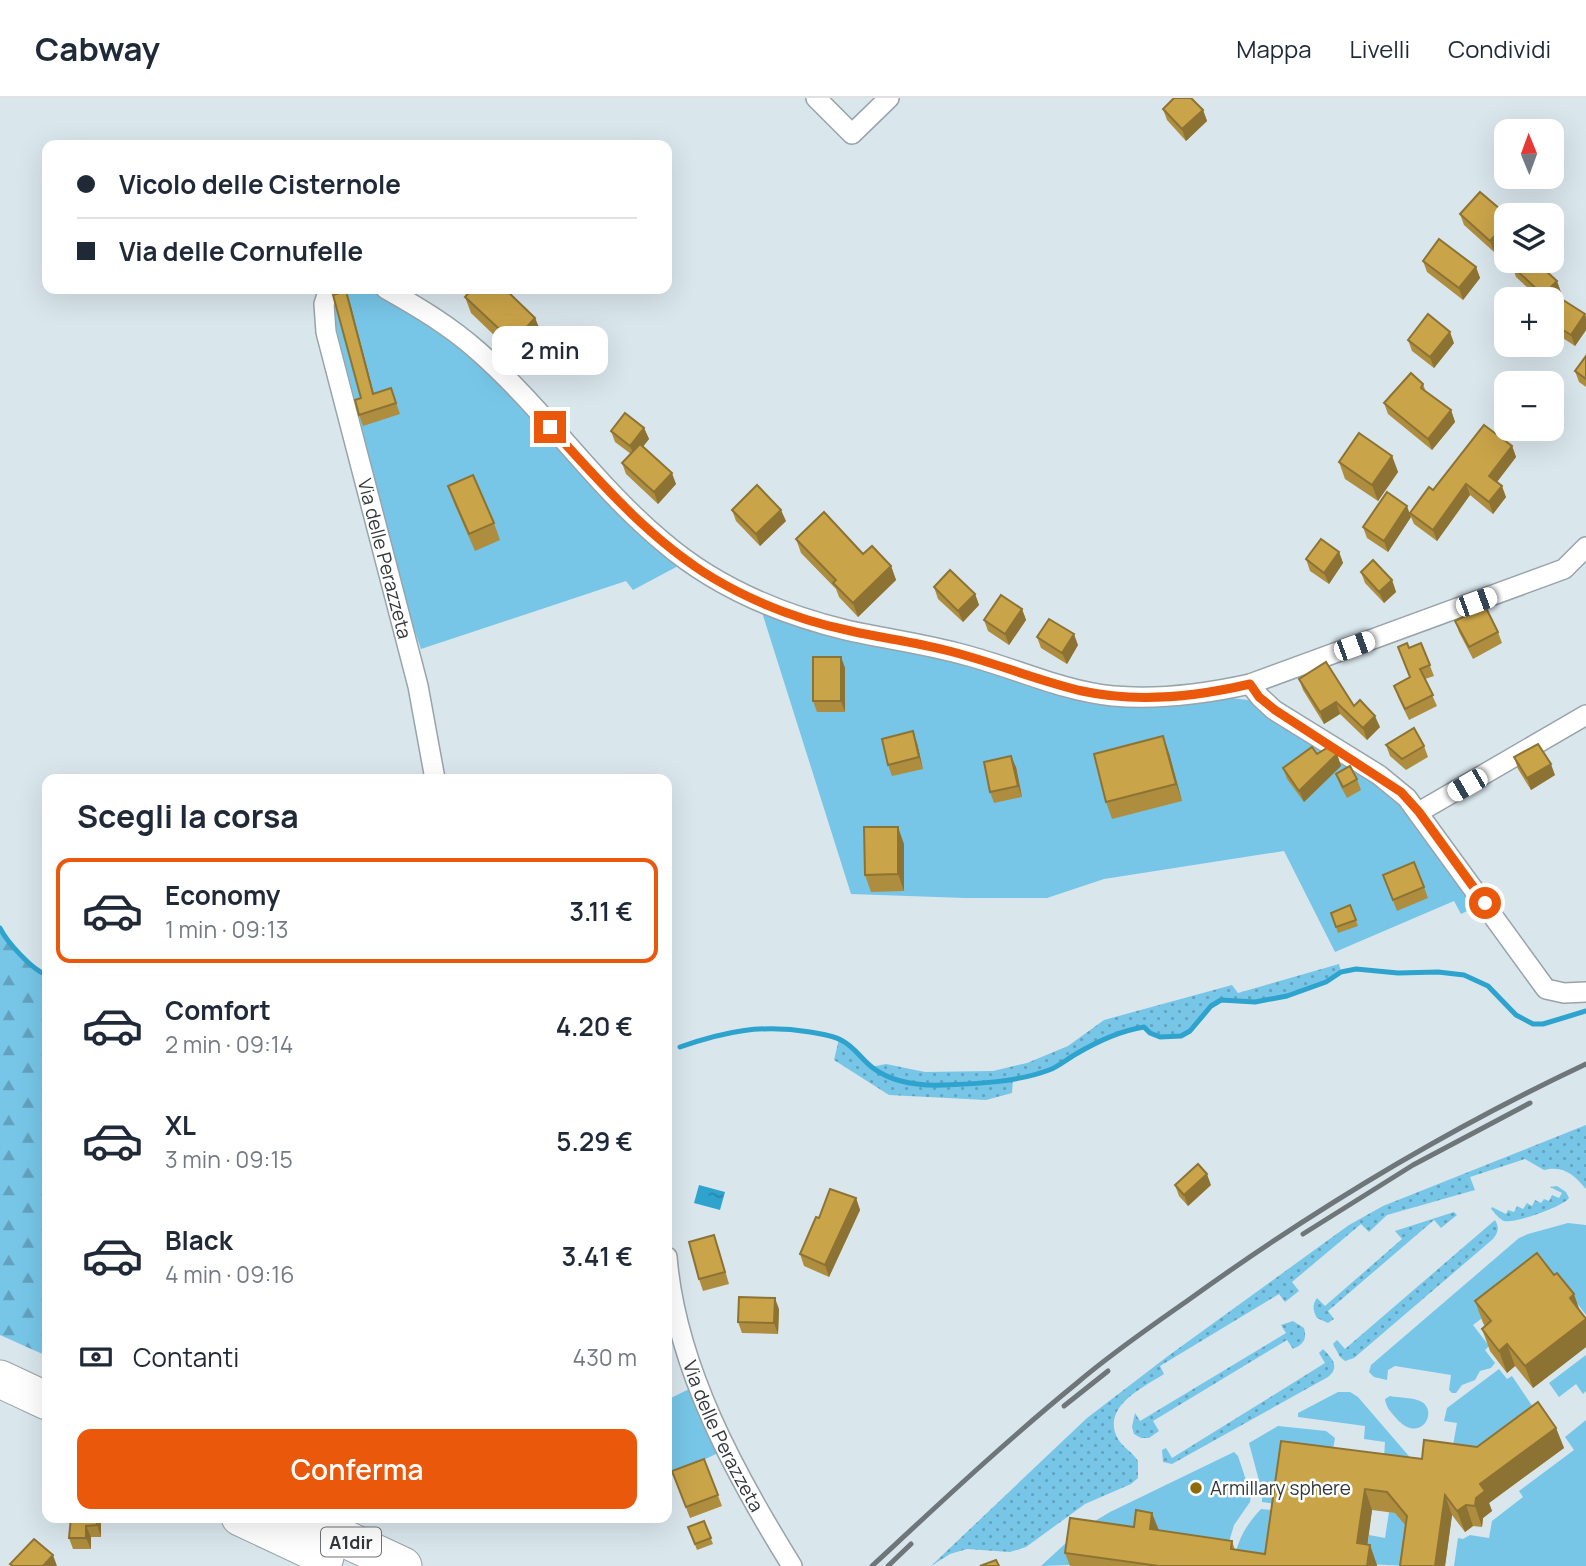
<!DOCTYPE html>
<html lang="it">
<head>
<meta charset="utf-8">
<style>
	:root { --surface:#fff; --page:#f6f6f7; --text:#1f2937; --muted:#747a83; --line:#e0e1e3; --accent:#ea580c }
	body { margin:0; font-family:Manrope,sans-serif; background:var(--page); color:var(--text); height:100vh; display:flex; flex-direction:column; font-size:26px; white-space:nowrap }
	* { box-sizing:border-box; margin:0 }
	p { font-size:23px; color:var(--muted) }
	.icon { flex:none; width:38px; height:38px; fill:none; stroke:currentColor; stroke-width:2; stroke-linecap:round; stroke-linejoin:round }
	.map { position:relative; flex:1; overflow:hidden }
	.details { position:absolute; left:42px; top:676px; width:630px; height:749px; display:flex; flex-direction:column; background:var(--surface); border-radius:14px; box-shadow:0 7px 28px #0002 }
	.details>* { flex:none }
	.banner { position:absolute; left:42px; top:42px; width:630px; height:154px; border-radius:14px; box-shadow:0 7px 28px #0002; display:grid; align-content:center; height:154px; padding:0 35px; background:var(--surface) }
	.needle { width:46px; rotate:359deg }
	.tools { position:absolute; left:1494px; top:21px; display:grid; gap:14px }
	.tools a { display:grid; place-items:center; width:70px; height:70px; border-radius:14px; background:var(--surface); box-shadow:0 7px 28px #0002; font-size:35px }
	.end { position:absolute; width:32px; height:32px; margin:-16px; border:9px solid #ea580c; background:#fff; box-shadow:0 0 0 4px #fff }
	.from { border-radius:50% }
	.bubble { position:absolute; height:49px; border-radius:14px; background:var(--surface); box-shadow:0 7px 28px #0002; font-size:23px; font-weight:600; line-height:49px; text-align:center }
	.car { position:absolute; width:21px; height:42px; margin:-21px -10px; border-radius:9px; box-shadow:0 0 5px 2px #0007; background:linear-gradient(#fff 24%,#345 0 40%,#fff 0 76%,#345 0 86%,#fff 0) }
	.banner b { display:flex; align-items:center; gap:24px; height:66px; font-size:26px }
	.banner b+b { border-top:2px solid var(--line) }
	.banner i { width:18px; height:18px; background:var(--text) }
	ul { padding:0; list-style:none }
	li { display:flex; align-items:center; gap:21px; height:105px; margin:0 14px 10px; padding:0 21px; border:4px solid transparent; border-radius:14px }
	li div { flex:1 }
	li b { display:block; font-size:26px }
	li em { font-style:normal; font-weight:600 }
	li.current { border-color:var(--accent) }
	li>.icon { width:63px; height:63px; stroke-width:1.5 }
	h2 { padding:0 35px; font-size:32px; line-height:84px }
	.pay { display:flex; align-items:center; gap:18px; height:77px; padding:0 35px; font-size:26px }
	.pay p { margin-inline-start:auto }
	.action { display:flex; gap:14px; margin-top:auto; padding:14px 35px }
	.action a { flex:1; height:80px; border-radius:14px; background:var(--accent); color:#fff; font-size:28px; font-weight:600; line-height:80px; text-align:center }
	header { display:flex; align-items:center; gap:42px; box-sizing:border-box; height:98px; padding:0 35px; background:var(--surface); border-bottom:2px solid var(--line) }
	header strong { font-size:33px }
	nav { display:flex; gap:38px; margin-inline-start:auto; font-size:24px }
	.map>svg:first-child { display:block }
	.grass { fill:url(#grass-dots) }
	.forest { fill:url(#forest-firs) }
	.green { fill:#77c6e8 }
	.water { fill:url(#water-ripples) }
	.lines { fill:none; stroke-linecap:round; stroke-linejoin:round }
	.stream { stroke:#2ea3ce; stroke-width:5 }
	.minor-casing { stroke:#97a4aa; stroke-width:22 }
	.motorway-casing { stroke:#97a4aa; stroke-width:39 }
	.minor { stroke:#fff; stroke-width:19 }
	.motorway { stroke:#fff; stroke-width:37 }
	.rail { stroke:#6e767a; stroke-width:5 }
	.wall { fill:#ae8d3f }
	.shaded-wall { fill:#8d7333 }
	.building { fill:#caa449; stroke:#8d7333; stroke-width:2 }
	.route { stroke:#ea580c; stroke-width:9 }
	.poi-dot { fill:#8d6c0e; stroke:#fff; stroke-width:2.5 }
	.labels { text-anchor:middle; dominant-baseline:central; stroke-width:5; stroke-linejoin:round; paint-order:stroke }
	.shield { fill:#fff; stroke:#707375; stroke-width:2 }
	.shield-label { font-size:18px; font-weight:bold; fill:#32373a }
	.street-label { font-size:19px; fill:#32373a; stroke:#fff }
	.poi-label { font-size:19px; fill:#32373a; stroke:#fff; text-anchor:start }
</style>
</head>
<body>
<header>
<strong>Cabway</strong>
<nav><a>Mappa</a><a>Livelli</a><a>Condividi</a></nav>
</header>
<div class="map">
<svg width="1586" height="1468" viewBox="0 0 1586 1468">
	<defs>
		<pattern id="grass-dots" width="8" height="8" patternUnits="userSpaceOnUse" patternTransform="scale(1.75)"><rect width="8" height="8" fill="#77c6e8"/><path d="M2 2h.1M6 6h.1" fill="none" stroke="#62a2bd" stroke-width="1.8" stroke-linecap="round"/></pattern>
		<pattern id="forest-firs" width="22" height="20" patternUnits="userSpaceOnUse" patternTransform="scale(1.75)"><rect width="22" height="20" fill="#77c6e8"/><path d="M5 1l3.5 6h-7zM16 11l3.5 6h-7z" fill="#62a2bd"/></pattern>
		<pattern id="water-ripples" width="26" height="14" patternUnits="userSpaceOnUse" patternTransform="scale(1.75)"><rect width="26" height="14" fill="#2ea3ce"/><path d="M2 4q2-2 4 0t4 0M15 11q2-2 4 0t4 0" fill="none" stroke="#2886a8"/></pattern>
	</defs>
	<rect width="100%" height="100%" fill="#d9e6ec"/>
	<!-- grass -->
	<g class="grass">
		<path d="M 1339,866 L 1341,874 C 1316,889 1285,901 1256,904 C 1245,905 1234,901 1223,902 C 1203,905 1199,940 1168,940 C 1158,939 1151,935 1144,929 L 1121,933 L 1075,956 L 1051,972 L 1024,980 L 1013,981 L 1012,995 L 986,1002 L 889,997 L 834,962 L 839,941 L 857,952 L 871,969 L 886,966 L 925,974 L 993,973 L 1027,965 L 1068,948 L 1104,922 L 1232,887 L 1238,895 Z"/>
		<path d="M 1586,1027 L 1586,1091 C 1574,1077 1564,1067 1544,1072 L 1525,1061 L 1470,1079 L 1475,1092 L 1387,1117 L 1369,1134 L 1361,1126 L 1292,1184 L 1299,1193 L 1285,1204 L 1279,1196 L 1160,1268 L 1164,1276 C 1144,1289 1104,1307 1116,1337 C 1120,1348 1132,1353 1138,1363 L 1138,1380 L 1131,1386 L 1085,1406 L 1026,1449 L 1010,1454 L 967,1451 L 950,1456 L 931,1468 L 1087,1320 L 1168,1258 L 1349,1127 L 1383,1108 Z"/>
		<path d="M 1557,1088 L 1566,1094 L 1569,1100 C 1564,1108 1515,1126 1504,1123 C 1499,1121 1495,1115 1491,1111 L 1492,1109 L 1506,1116 L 1508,1112 L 1514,1114 L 1517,1108 L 1523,1111 L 1527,1105 L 1532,1108 L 1535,1102 L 1541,1105 L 1544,1101 L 1549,1103 L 1552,1097 L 1559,1100 L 1562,1095 L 1550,1089 Z"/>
		<path d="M 1454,1114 L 1457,1117 L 1441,1130 L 1434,1122 L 1328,1213 L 1334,1221 L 1328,1225 L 1317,1220 C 1313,1213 1312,1206 1317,1200 L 1325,1208 L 1402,1141 L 1395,1133 Z"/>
		<path d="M 1495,1122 C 1499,1129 1499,1134 1493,1141 L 1354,1260 L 1345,1263 L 1340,1259 L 1333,1246 L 1337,1242 L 1345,1251 Z"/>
		<path d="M 1293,1223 L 1304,1230 C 1307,1241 1304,1246 1293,1251 L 1287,1242 L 1153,1323 L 1159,1333 L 1149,1340 L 1141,1340 L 1134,1336 L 1132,1329 L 1135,1315 L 1140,1323 L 1286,1235 L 1281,1227 Z"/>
		<path d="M 1323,1251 C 1333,1261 1340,1269 1328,1279 L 1172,1366 L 1163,1364 L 1162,1352 L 1166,1350 L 1172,1360 L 1325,1265 L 1319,1255 Z"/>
	</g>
	<!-- forest -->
	<path class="forest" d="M 0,830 C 7,844 32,872 47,877 L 47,1258 L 0,1237 Z"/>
	<!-- green -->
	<g class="green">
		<path d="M 342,191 L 373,192 L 402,205 L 476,250 L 570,359 L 660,455 L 680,467 L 633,492 L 626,483 L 421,551 L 411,522 L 332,213 L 334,198 Z"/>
		<path d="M 761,511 L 938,554 L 1090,605 L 1181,606 L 1231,600 L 1248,602 L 1274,613 L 1397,694 L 1479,807 L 1461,816 L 1454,803 L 1335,854 L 1284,753 L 1104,781 L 1047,800 L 965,800 L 851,796 Z"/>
		<path d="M 1568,1125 L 1586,1127 L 1586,1217 L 1567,1192 L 1545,1173 L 1473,1227 L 1489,1248 L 1485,1252 L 1495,1265 L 1491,1270 L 1480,1273 L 1475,1282 L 1462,1287 L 1456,1295 L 1452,1295 L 1449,1292 L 1451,1277 L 1395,1268 L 1388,1272 L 1387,1282 L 1374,1279 L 1369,1274 L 1371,1267 L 1519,1140 L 1528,1136 Z"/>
		<path d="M 1586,1257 L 1586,1293 L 1583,1296 L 1576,1286 L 1559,1299 L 1549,1285 Z"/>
		<path d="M 1499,1271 L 1507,1281 L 1512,1278 L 1541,1321 L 1484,1363 L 1452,1353 L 1457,1325 L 1444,1323 L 1447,1310 Z"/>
		<path d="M 695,1288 L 722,1353 L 667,1380 L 667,1302 Z"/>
		<path d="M 1338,1294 L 1350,1294 L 1358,1299 L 1420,1371 L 1384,1360 L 1385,1344 L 1364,1341 L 1365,1328 L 1298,1319 L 1298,1315 Z"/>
		<path d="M 1390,1298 C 1399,1300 1414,1299 1422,1304 C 1439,1315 1419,1347 1396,1320 C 1390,1313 1386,1309 1385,1301 Z"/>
		<path d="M 1586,1322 L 1586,1468 L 1454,1468 L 1458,1440 L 1463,1441 L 1470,1437 L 1489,1440 L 1492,1423 L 1523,1399 L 1519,1393 L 1574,1352 L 1565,1339 Z"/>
		<path d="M 1278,1328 L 1326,1333 L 1335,1340 L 1330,1369 L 1283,1407 L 1262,1404 L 1262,1394 L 1249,1345 Z"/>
		<path d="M 1234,1354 L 1238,1358 L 1251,1397 L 1250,1404 L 1234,1427 L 1224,1461 L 1041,1468 L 1080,1432 L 1110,1414 Z"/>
		<path d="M 1261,1411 L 1282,1413 L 1276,1455 L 1234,1462 C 1238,1441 1246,1427 1261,1411 Z"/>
		<path d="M 1389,1414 L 1414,1417 L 1414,1439 L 1410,1468 L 1365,1466 L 1369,1437 L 1385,1440 Z"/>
	</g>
	<!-- water -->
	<path class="water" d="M 699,1087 L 725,1094 L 720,1112 L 694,1105 Z"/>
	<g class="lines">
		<!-- stream -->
		<g class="stream">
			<path d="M 0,830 C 7,844 32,872 47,877"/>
			<path d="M 680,949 C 726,933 762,926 810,934 C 820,936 832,937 841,942 C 855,949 861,961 873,970 C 893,985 919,988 944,987 C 976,986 1018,984 1049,972 C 1058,969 1067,961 1076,956 C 1098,943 1119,933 1144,929 L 1150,935 L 1160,939 L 1181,938 L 1190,933 L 1211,908 L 1221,902 L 1255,904 L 1287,898 L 1326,884 L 1341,874 L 1356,871 L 1398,875 L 1438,874 L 1464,877 L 1488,888 L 1516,917 L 1533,926 L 1543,926 L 1586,913"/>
		</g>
		<!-- minor casing -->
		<g class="minor-casing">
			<g id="minor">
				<path d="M 816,0 L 852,36 L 889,0"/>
				<path id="s1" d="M 329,191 L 324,206 L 326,234 L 418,588 L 435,681"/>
				<path d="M 386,191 C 418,209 450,228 478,253 C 544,311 594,386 662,443 C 714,488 780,516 846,532 C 886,541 926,546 965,557 C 1015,570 1062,593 1113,598 C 1159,602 1205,596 1250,586 L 1564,471 L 1586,449"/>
				<path d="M 1250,586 L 1260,599 L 1274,612 L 1379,677 L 1407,700 L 1546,891 L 1564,895 L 1586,894"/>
				<path d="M 1419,714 L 1586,617"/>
				<path id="s2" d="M 667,1159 C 676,1269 735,1376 792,1468"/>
			</g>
		</g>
		<!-- motorway casing -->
		<g class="motorway-casing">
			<g id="motorway">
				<path d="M 0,1281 L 47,1303"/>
				<path d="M 240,1419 L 325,1459"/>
				<path d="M 298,1419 L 403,1468"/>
			</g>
		</g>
		<!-- minor -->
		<use href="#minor" class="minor"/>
		<!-- motorway -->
		<use href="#motorway" class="motorway"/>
		<!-- rail -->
		<g class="rail">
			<path d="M 1303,1136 L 1413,1067 L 1530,1005"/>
			<path d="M 1064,1308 L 1108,1273"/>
			<path d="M 872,1468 C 939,1406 1006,1343 1077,1285 C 1112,1255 1150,1229 1187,1203 C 1313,1112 1446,1032 1586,966"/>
			<path d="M 888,1468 L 911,1446"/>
		</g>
	</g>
	<!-- wall -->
	<g class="wall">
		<path d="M 1163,11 L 1203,12 L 1207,23 L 1186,43 L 1167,22 Z"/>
		<path d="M 1480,94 L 1494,154 L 1464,127 L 1460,116 Z"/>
		<path d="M 1423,163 L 1476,169 L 1480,180 L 1463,202 L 1427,174 Z"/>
		<path d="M 1512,168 L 1561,194 L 1552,201 L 1540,201 L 1516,179 Z"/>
		<path d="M 465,199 L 535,220 L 542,237 L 519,261 L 471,215 Z"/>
		<path d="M 350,205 L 374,296 L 391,290 L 400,316 L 363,328 L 359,317 L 361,300 Z"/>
		<path d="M 1552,211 L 1585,216 L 1586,220 L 1586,232 L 1575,248 L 1552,233 Z"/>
		<path d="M 1408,242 L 1454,245 L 1434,270 L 1412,253 Z"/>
		<path d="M 1586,258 L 1586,289 L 1579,284 L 1575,273 Z"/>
		<path d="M 1423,286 L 1426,294 L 1451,312 L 1455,324 L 1432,352 L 1388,316 L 1384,305 Z"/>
		<path d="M 644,330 L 649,341 L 643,348 L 676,386 L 658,406 L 626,376 L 622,365 L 631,356 L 615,344 L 611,333 Z"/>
		<path d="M 1512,348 L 1516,359 L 1497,384 L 1506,399 L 1493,416 L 1470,397 L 1437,443 L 1414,426 L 1411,419 L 1388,454 L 1367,440 L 1363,429 L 1410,414 L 1433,392 Z"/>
		<path d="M 1392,358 L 1398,374 L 1378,403 L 1345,381 L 1339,364 Z"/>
		<path d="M 448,388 L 494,425 L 500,442 L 475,453 L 454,405 Z"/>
		<path d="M 732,412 L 786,423 L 760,448 L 736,423 Z"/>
		<path d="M 796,441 L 863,456 L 891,468 L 896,482 L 858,519 L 839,499 L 836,491 L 801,455 Z"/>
		<path d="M 1339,454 L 1343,465 L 1329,486 L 1310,473 L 1306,461 Z"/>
		<path d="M 1361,474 L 1392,482 L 1396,494 L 1384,505 L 1365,485 Z"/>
		<path d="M 934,489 L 975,496 L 979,507 L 963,524 L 938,501 Z"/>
		<path d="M 1022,511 L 1026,522 L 1009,547 L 988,533 L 984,522 Z"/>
		<path d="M 1455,523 L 1498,534 L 1502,545 L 1473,561 L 1459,534 Z"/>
		<path d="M 1037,539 L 1078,547 L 1067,566 L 1041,550 Z"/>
		<path d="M 1421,545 L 1434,578 L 1425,581 L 1437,608 L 1409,622 L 1398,599 L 1394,588 L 1410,580 L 1409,550 Z"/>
		<path d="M 841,559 L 845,570 L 845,614 L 817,614 L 813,603 Z"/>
		<path d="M 1299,581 L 1354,608 L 1380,629 L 1367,642 L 1340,616 L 1324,626 L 1303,592 Z"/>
		<path d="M 917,645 L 923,671 L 892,678 L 888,667 Z"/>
		<path d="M 1386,647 L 1424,648 L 1428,659 L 1406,672 L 1390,658 Z"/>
		<path d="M 1169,655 L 1182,703 L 1112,721 L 1106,704 Z"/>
		<path d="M 1317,656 L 1337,656 L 1341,668 L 1304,704 L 1287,681 L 1283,670 Z"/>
		<path d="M 1514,659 L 1555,677 L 1531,692 L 1518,671 Z"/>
		<path d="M 1016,669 L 1022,699 L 994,705 L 990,694 Z"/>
		<path d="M 1336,676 L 1357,681 L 1361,692 L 1347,700 L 1340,687 Z"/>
		<path d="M 904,746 L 904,793 L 871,794 L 865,777 Z"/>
		<path d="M 1383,777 L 1424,789 L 1428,800 L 1397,813 Z"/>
		<path d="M 1350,807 L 1358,828 L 1338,835 L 1331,815 Z"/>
		<path d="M 1175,1087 L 1211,1087 L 1188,1108 L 1179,1098 Z"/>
		<path d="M 856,1100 L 860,1112 L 829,1179 L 804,1168 L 800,1156 L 819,1120 Z"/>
		<path d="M 718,1148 L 729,1186 L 703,1193 L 699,1181 Z"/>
		<path d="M 1475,1203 L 1580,1213 L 1586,1220 L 1586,1249 L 1533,1290 L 1515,1268 L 1507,1275 L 1490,1253 L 1482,1231 L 1485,1228 L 1483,1225 Z"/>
		<path d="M 779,1211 L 778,1236 L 742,1235 L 738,1224 Z"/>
		<path d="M 1556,1330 L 1564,1350 L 1489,1405 L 1492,1413 L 1483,1420 L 1482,1429 L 1473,1428 L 1465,1434 L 1452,1417 L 1445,1468 L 1400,1468 L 1406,1428 L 1395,1415 L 1372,1412 L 1367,1446 L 1370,1447 L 1377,1468 L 1070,1468 L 1065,1455 L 1134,1429 L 1232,1443 L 1235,1452 L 1265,1456 L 1281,1343 L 1422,1361 L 1477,1349 Z"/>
		<path d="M 704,1361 L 722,1408 L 690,1420 L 672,1373 Z"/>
		<path d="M 71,1419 L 101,1419 L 101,1439 L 91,1439 L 91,1451 L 73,1451 L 69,1440 Z"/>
		<path d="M 704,1423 L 713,1446 L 697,1452 L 688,1429 Z"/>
	</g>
	<!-- shaded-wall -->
	<g class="shaded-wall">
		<path d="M 1203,12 L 1207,23 L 1186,43 L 1182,31 Z"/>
		<path d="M 1507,124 L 1507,139 L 1494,154 L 1490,143 Z"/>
		<path d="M 1476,169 L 1480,180 L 1463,202 L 1459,190 Z"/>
		<path d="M 1557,183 L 1561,194 L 1552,203 L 1552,201 L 1545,201 L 1543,197 Z"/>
		<path d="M 346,193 L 350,205 L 377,308 L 373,296 Z"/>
		<path d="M 1585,216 L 1586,220 L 1586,232 L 1575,248 L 1571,237 Z"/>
		<path d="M 535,220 L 542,237 L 519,261 L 513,244 Z"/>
		<path d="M 1450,234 L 1454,245 L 1434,270 L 1430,259 Z"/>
		<path d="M 1451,312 L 1455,324 L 1432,352 L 1428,341 Z"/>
		<path d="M 644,330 L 649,341 L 635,359 L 630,348 Z"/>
		<path d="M 1512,348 L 1516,359 L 1493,389 L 1489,378 Z"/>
		<path d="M 1392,358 L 1398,374 L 1378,403 L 1372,387 Z"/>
		<path d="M 672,375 L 676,386 L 658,406 L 654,394 Z"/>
		<path d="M 1466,386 L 1470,397 L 1437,443 L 1433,432 Z"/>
		<path d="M 1502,388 L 1506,399 L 1493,416 L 1489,404 Z"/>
		<path d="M 1407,408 L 1411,419 L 1388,454 L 1384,443 Z"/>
		<path d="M 781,412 L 786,423 L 760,448 L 756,436 Z"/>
		<path d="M 1339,454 L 1343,465 L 1329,486 L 1324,475 Z"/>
		<path d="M 891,468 L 896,482 L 858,519 L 853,505 Z"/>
		<path d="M 1392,482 L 1396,494 L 1384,505 L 1379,494 Z"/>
		<path d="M 975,496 L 979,507 L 963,524 L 958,513 Z"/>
		<path d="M 1022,511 L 1026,522 L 1009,547 L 1005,536 Z"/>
		<path d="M 1074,536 L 1078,547 L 1067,566 L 1062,555 Z"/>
		<path d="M 841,559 L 845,570 L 845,614 L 841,603 Z"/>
		<path d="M 1336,604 L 1340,616 L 1324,626 L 1320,614 Z"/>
		<path d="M 1375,618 L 1380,629 L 1367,642 L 1363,630 Z"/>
		<path d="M 913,633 L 917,645 L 923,671 L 919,659 Z"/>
		<path d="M 1163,638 L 1169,655 L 1182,703 L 1176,686 Z"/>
		<path d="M 1337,656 L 1341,668 L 1304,704 L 1299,693 Z"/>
		<path d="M 1011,658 L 1016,669 L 1022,699 L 1018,688 Z"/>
		<path d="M 1551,666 L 1555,677 L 1531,692 L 1527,680 Z"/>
		<path d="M 898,729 L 904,746 L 904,793 L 898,776 Z"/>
		<path d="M 1207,1076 L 1211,1087 L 1188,1108 L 1184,1097 Z"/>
		<path d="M 856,1100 L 860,1112 L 829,1179 L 825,1167 Z"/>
		<path d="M 1574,1196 L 1582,1219 L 1570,1200 Z"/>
		<path d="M 775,1200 L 779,1211 L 778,1236 L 774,1225 Z"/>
		<path d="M 1586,1221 L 1586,1249 L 1533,1290 L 1525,1268 Z"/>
		<path d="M 1507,1246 L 1515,1268 L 1507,1275 L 1499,1253 Z"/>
		<path d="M 1556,1330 L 1564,1350 L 1489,1405 L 1492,1413 L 1483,1420 L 1482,1429 L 1475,1408 L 1480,1386 Z"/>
		<path d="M 1365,1391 L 1372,1412 L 1365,1466 L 1357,1445 Z"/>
		<path d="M 1445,1397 L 1452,1417 L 1445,1468 L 1435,1468 Z"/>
		<path d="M 1466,1407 L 1473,1428 L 1465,1434 L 1457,1413 Z"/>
		<path d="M 1152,1415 L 1160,1435 L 1150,1431 Z"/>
		<path d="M 97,1419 L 101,1419 L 101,1439 L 97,1427 Z"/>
		<path d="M 86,1428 L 91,1439 L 91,1451 L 86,1440 Z"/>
		<path d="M 1370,1447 L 1377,1467 L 1377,1468 L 1367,1468 Z"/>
		<path d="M 53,1457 L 57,1468 L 43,1468 Z"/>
	</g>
	<!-- building -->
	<g class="building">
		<path d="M 1174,0 L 1191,0 L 1203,12 L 1182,31 L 1163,11 Z"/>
		<path d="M 1480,94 L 1507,117 L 1507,124 L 1490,143 L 1460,116 Z"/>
		<path d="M 1439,141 L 1476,169 L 1459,190 L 1423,163 Z"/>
		<path d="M 1517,163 L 1535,163 L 1557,183 L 1543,197 L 1512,168 Z"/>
		<path d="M 472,191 L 505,191 L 535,220 L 513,244 L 465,199 Z"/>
		<path d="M 346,193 L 373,296 L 391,290 L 396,305 L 359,317 L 355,302 L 361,300 L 333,197 Z"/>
		<path d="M 1560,200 L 1585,216 L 1571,237 L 1552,225 L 1552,211 Z"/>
		<path d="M 1428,216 L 1450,234 L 1430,259 L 1408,242 Z"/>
		<path d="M 1586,258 L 1586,281 L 1575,273 Z"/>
		<path d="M 1411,275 L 1423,286 L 1421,290 L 1451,312 L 1428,341 L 1384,305 Z"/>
		<path d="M 625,315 L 644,330 L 630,348 L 611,333 Z"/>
		<path d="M 1484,327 L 1512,348 L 1489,378 L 1502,388 L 1489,404 L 1466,386 L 1433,432 L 1410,415 L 1429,389 L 1433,392 Z"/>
		<path d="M 1359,335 L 1392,358 L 1372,387 L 1339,364 Z"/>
		<path d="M 640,346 L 672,375 L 654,394 L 622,365 Z"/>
		<path d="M 473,377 L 494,425 L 469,436 L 448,388 Z"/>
		<path d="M 757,387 L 781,412 L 756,436 L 732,412 Z"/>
		<path d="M 1387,394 L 1407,408 L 1384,443 L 1363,429 Z"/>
		<path d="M 824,414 L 863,456 L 872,448 L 891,468 L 853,505 L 833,485 L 836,482 L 796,441 Z"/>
		<path d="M 1321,441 L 1339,454 L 1324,475 L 1306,461 Z"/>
		<path d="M 1373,462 L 1392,482 L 1379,494 L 1361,474 Z"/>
		<path d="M 950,472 L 975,496 L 958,513 L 934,489 Z"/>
		<path d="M 1001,497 L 1022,511 L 1005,536 L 984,522 Z"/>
		<path d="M 1485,508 L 1498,534 L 1469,549 L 1455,523 Z"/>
		<path d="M 1049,521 L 1074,536 L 1062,555 L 1037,539 Z"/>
		<path d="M 1407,545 L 1409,550 L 1421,545 L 1430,567 L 1420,571 L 1433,597 L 1405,611 L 1394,588 L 1410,579 L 1398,549 Z"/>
		<rect x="813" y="559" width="28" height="44"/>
		<path d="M 1326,564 L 1354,608 L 1360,602 L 1375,618 L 1363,630 L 1336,604 L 1320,614 L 1299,581 Z"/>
		<path d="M 1414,630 L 1424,648 L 1402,661 L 1386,647 Z"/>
		<path d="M 913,633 L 919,659 L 888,667 L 882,641 Z"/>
		<path d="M 1163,638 L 1176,686 L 1106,704 L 1094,656 Z"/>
		<path d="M 1538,646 L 1551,666 L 1527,680 L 1514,659 Z"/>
		<path d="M 1312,649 L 1317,656 L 1327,650 L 1337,656 L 1299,693 L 1283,670 Z"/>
		<path d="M 1011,658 L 1018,688 L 990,694 L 984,664 Z"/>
		<path d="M 1350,668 L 1357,681 L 1343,689 L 1336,676 Z"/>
		<path d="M 864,729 L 898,729 L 898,776 L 865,777 Z"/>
		<path d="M 1414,764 L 1424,789 L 1393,802 L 1383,777 Z"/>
		<path d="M 1350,807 L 1356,822 L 1336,829 L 1331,815 Z"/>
		<path d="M 1198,1066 L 1207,1076 L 1184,1097 L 1175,1087 Z"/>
		<path d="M 830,1091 L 856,1100 L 825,1167 L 800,1156 L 816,1119 L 819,1120 Z"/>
		<path d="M 714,1137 L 725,1174 L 699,1181 L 689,1144 Z"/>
		<path d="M 1537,1155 L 1554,1177 L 1557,1175 L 1574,1196 L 1570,1200 L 1586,1221 L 1525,1268 L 1507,1246 L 1499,1253 L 1482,1231 L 1491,1223 L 1475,1203 Z"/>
		<path d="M 739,1199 L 775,1200 L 774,1225 L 738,1224 Z"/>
		<path d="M 1538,1304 L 1556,1330 L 1480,1386 L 1485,1393 L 1476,1400 L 1475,1408 L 1466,1407 L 1457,1413 L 1445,1397 L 1435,1468 L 1400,1468 L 1407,1418 L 1387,1394 L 1365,1391 L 1357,1445 L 1370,1447 L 1367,1468 L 1159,1468 L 1065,1455 L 1070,1420 L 1134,1429 L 1136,1412 L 1152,1415 L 1150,1431 L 1232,1443 L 1231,1451 L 1265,1456 L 1281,1343 L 1422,1361 L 1424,1342 L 1477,1349 Z"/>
		<path d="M 704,1361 L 718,1397 L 686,1409 L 672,1373 Z"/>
		<path d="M 71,1419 L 97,1419 L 97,1427 L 86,1428 L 86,1440 L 69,1440 Z"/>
		<path d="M 704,1423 L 711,1440 L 695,1446 L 688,1429 Z"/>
		<path d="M 34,1441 L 53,1457 L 43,1468 L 13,1468 L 10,1466 Z"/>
		<path d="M 996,1462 L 999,1468 L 980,1468 Z"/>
	</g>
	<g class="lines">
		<!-- route -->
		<path class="route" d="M 550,329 C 600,384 649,441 713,480 C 755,505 803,523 851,533 C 882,540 914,544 945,552 C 991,563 1035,582 1082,593 C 1137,605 1195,599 1250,586 L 1259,599 L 1275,612 L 1401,694 L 1419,714 L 1485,805"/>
	</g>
	<!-- markers -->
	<circle class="poi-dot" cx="1196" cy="1390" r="7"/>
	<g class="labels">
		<!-- shield labels -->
		<rect class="shield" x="321" y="1429.5" width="60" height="29" rx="5"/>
		<g class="shield-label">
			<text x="351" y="1444">A1dir</text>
		</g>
		<!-- street labels -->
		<g class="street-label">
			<text stroke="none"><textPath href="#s1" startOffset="278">Via delle Perazzeta</textPath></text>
			<text stroke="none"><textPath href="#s2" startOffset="189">Via delle Perazzeta</textPath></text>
		</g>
		<!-- poi labels -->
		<g class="poi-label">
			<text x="1210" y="1390">Armillary sphere</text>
		</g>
	</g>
</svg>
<div class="tools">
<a><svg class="needle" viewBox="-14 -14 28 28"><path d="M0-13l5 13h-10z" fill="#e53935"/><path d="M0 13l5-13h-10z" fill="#747a83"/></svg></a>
<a><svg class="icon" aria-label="layers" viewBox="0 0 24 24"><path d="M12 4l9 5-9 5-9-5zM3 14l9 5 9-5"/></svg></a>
<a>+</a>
<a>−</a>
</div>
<i class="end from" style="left:1485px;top:805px"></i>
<i class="end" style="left:550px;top:329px"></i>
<div class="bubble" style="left:492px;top:228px;width:116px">2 min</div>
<i class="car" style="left:1476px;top:504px;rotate:70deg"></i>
<i class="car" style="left:1354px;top:548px;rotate:70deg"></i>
<i class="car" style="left:1467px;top:687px;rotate:240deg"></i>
<div class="banner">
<b><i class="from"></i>Vicolo delle Cisternole</b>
<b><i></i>Via delle Cornufelle</b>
</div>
<section class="details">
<h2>Scegli la corsa</h2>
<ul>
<li class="current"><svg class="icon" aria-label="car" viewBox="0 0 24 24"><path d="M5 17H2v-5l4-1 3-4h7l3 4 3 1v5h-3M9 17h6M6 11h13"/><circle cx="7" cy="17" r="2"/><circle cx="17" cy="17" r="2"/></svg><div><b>Economy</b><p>1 min · 09:13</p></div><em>3.11 €</em></li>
<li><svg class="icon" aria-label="car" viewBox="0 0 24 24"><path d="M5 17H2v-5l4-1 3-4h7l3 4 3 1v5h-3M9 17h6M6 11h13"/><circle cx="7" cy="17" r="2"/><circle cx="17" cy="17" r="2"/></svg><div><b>Comfort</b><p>2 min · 09:14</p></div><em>4.20 €</em></li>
<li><svg class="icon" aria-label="car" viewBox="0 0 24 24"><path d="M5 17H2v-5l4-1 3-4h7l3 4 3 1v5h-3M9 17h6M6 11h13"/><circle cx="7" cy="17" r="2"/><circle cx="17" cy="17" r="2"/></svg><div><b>XL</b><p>3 min · 09:15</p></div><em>5.29 €</em></li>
<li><svg class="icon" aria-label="car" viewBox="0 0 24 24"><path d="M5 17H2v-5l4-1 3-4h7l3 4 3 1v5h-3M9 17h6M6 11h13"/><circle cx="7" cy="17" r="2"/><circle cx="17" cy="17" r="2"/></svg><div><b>Black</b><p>4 min · 09:16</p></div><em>3.41 €</em></li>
</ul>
<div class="pay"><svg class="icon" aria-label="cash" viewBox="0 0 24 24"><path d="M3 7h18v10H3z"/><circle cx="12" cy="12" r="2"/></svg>Contanti<p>430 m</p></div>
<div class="action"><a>Conferma</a></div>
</section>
</div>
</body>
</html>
